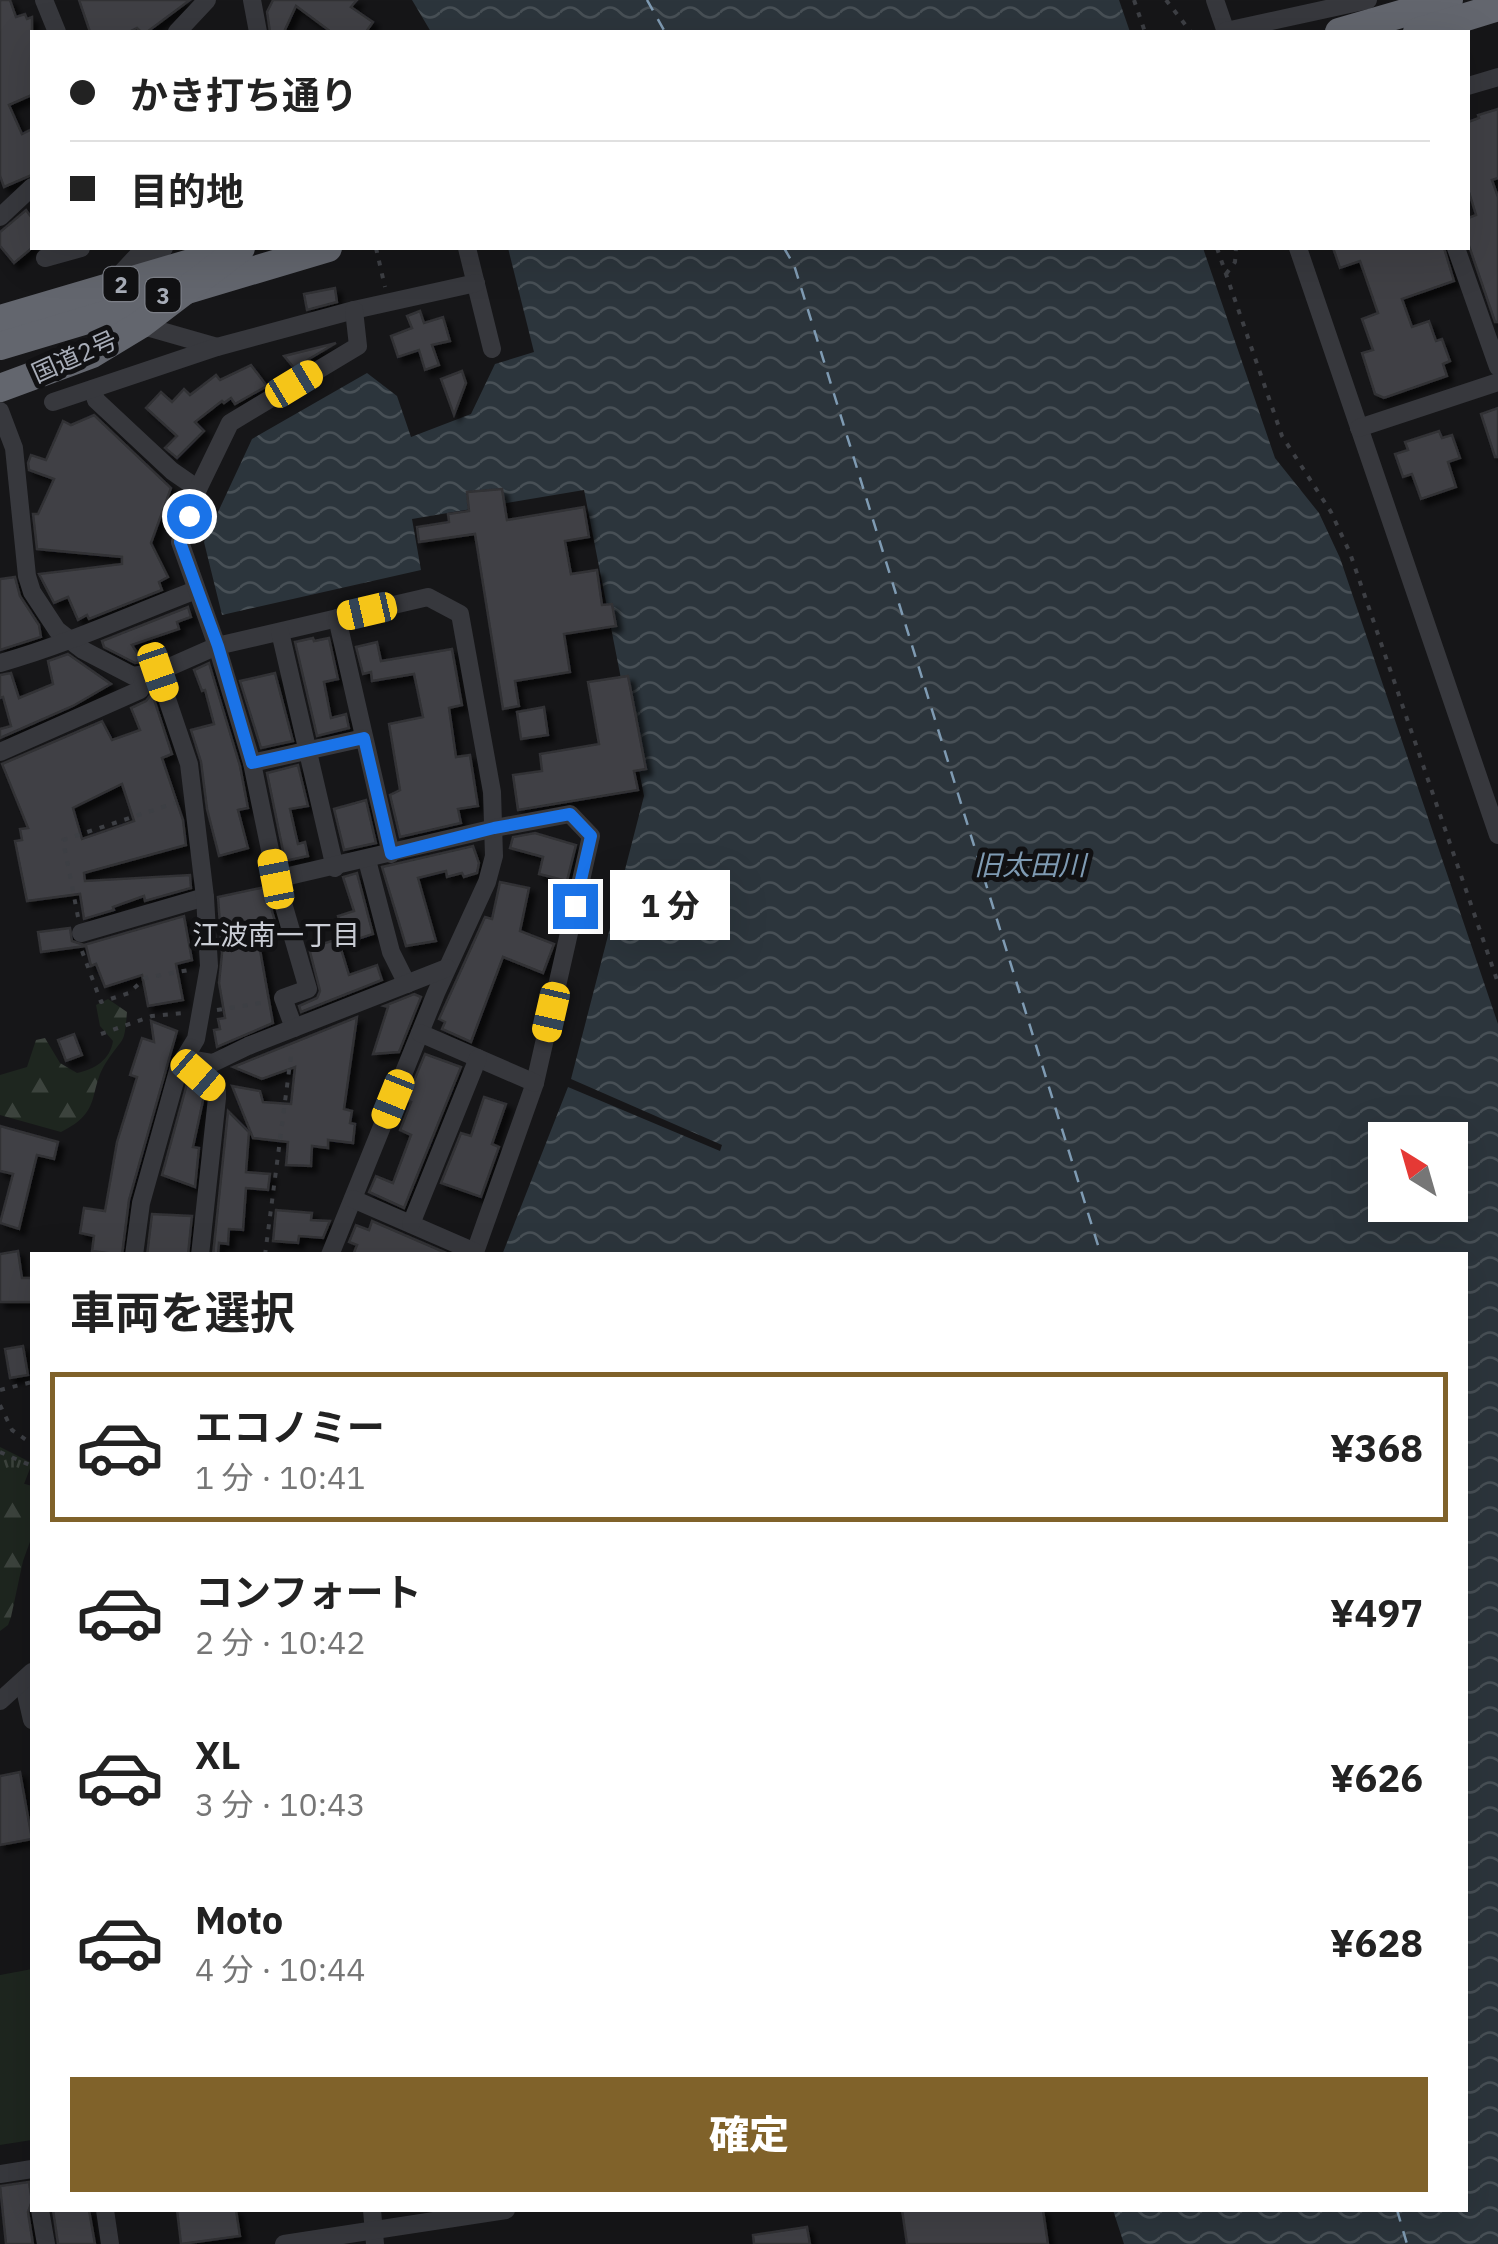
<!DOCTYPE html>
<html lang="ja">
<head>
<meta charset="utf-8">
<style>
	:root { --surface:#fff; --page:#f6f6f6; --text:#222; --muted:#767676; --line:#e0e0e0; --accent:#80622a }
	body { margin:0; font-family:"IBM Plex Sans","Noto Sans JP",sans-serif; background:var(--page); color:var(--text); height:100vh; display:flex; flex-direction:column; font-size:38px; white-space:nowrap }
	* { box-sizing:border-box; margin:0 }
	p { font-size:32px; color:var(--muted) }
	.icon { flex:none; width:55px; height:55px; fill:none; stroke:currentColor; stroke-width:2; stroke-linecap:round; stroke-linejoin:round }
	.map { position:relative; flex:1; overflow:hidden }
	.panel { position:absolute; left:30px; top:1252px; width:1438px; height:960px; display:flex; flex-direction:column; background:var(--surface); border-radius:0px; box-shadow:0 10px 40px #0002 }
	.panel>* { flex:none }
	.hud { position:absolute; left:30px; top:30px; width:1440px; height:220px; border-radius:0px; box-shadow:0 10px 40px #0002; display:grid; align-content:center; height:220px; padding:0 40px; background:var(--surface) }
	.needle { width:65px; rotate:323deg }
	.fabs { position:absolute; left:1368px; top:1122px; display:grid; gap:20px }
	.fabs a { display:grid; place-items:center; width:100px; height:100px; border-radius:0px; background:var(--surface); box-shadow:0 10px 40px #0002; font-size:50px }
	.end { position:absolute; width:45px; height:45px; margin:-22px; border:12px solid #1a73e8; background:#fff; box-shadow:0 0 0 5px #fff }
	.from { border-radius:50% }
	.bubble { position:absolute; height:70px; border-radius:0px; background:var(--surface); box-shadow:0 10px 40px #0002; font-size:32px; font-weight:800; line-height:70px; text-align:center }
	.car { position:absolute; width:30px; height:60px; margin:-30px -15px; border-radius:12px; box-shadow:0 0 8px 2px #0007; background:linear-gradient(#f5c518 24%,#345 0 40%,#f5c518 0 76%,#345 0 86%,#f5c518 0) }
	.hud b { display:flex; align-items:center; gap:35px; height:95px; font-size:38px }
	.hud b+b { border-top:2px solid var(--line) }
	.hud i { width:25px; height:25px; background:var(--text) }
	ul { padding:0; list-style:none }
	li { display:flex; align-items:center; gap:30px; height:150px; margin:0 20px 15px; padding:0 20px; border:5px solid transparent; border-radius:0px }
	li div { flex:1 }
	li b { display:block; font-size:38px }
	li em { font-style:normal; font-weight:800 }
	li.current { border-color:var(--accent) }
	li>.icon { width:90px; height:90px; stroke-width:1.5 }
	h2 { padding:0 40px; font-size:45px; line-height:120px }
	.cta { display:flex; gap:20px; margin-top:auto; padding:20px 40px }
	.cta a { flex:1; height:115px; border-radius:0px; background:var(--accent); color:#fff; font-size:40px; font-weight:800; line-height:115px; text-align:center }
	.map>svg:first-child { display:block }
	.grass { fill:url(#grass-tufts) }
	.forest { fill:url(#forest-firs) }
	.pitch { fill:#1e261f }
	.water { fill:url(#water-waves); fill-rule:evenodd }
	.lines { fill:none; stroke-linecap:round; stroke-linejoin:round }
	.ferry { stroke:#7f9bb3; stroke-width:2.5; stroke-dasharray:12 10; stroke-linecap:butt }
	.building { fill:#404145; stroke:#303034; stroke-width:2.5; fill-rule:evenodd; filter:url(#shadow) }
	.path { stroke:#3d3f44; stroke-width:4; stroke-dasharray:5 8; stroke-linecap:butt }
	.minor { stroke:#37383d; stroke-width:18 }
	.highway { stroke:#63666e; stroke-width:28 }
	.route { stroke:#1a73e8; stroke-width:12 }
	.labels { text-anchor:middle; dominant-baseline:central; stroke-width:10; stroke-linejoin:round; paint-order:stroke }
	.shield { fill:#111113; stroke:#7b7e86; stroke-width:2.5 }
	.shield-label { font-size:22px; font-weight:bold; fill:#a8adb8 }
	.street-label { font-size:25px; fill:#a8adb8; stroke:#111113 }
	.water-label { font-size:28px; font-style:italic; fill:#7f9bb3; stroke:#111113 }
	.neighbourhood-label { font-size:28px; fill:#c9ccd4; stroke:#111113 }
</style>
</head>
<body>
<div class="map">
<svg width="1498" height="2244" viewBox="0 0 1498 2244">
	<defs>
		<pattern id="grass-tufts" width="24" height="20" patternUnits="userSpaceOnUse" patternTransform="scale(2.5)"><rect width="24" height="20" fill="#1e261f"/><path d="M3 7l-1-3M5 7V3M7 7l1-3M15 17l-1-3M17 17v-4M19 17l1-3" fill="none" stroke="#3c433d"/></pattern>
		<pattern id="forest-firs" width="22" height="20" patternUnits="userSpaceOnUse" patternTransform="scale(2.5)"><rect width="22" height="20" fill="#1e261f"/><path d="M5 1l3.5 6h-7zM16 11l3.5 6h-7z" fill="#3c433d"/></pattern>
		<pattern id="water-waves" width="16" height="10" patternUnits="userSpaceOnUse" patternTransform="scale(2.5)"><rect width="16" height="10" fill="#2c353c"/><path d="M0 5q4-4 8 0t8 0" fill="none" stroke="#485056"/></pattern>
		<filter id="shadow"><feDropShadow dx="5.5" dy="5.5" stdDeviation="2.5" flood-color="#0009"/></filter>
	</defs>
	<rect width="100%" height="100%" fill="#161618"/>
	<!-- grass -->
	<path class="grass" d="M 0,1447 L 32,1463 L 18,1500 L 0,1527 Z"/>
	<!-- forest -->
	<g class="forest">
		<path d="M 108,999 L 127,1012 C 124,1047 124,1035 107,1061 C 87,1091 104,1111 61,1132 L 0,1115 L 0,1075 L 27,1067 L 36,1040 L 45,1038 L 60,1063 L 77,1073 C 95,1069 110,1060 113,1041 L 100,1026 L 96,1005 Z"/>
		<path d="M 0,1477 L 32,1486 L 32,1536 L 23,1561 L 11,1617 L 8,1625 L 0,1631 Z"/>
	</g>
	<!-- pitch -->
	<path class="pitch" d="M 32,1969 L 32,2140 L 0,2145 L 0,1975 Z"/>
	<!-- water -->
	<g class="water">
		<path d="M 412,0 L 1119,0 L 1130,32 L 431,32 Z"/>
		<path d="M 508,248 L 1203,248 L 1275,458 L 1319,513 L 1340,558 L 1498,1024 L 1498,2244 L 1124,2244 L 1113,2210 L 1465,2210 L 1465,1255 L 502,1255 L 568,1087 L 720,1151 L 722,1145 L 571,1079 L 644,796 L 584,490 L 412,519 L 421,570 L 222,615 L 204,542 L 252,439 L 367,373 L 397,396 L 411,437 L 471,414 L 495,364 L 534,352 ZM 1385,1140 L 1450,1140 L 1450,1205 L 1385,1205 Z"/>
	</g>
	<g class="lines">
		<!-- ferry -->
		<g class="ferry">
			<path d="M 647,0 L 665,32"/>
			<path d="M 784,248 L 794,265 L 1101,1255"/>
			<path d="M 1397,2210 L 1407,2244"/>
		</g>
	</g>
	<!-- building -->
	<g class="building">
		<path d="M 0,0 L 10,0 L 16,17 L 25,14 L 27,19 L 32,17 L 32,95 L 9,105 L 22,134 L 32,129 L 32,175 L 4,187 L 0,176 Z"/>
		<path d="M 79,0 L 190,0 L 147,32 L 141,32 L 137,28 L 129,32 L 90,32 Z"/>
		<path d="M 273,0 L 357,0 L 351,7 L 373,22 L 366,32 L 331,32 L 296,6 L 284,32 L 270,32 L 267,12 Z"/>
		<path d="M 1498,109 L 1498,178 L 1492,180 L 1498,197 L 1498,322 L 1495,322 L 1468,243 L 1468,218 L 1476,215 L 1468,189 L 1468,122 L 1479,118 L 1478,115 Z"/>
		<path d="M 26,210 L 32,218 L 32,248 L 14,263 L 0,246 L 0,232 Z"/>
		<path d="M 1333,248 L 1444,248 L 1454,281 L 1402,299 L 1412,327 L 1429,321 L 1436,341 L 1442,339 L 1450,361 L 1443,364 L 1447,376 L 1384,398 L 1375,394 L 1362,353 L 1373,350 L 1362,319 L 1378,313 L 1360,261 L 1340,268 Z"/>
		<path d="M 335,288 L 337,302 L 307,310 L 304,294 Z"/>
		<path d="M 420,311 L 424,323 L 443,317 L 450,341 L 432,345 L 439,365 L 425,370 L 419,350 L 398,357 L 391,336 L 412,328 L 407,316 Z"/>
		<path d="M 336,343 L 294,368 L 284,356 Z"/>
		<path d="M 251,365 L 267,386 L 235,404 L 231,398 L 224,403 L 222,401 L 195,422 L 204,431 L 177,458 L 165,448 L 177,436 L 146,408 L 161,392 L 172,402 L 184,389 L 190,395 L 216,375 L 220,380 Z"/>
		<path d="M 462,371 L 466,383 L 454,415 L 441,379 Z"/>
		<path d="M 1498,408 L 1498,457 L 1495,457 L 1481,414 Z"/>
		<path d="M 94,415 L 171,488 L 151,543 L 168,577 L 159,582 L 162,590 L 89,619 L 87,615 L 78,620 L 68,597 L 54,603 L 39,574 L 122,564 L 122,557 L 37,549 L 33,514 L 38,514 L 54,479 L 29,470 L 28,463 L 31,455 L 46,460 L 63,421 L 71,425 Z"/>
		<path d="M 1439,431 L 1442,438 L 1452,435 L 1460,458 L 1448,462 L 1456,487 L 1421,499 L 1412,474 L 1403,477 L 1395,454 L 1408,450 L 1405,442 Z"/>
		<path d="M 502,489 L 507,520 L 584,507 L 589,537 L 565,541 L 571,574 L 597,570 L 602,605 L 612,604 L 616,626 L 564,634 L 570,672 L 515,681 L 519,706 L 503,709 L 475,534 L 419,542 L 417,527 L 449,522 L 448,514 L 469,511 L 467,492 Z"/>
		<path d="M 15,577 L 20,596 L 39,625 L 41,637 L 0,650 L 0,579 Z"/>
		<path d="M 188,607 L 191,617 L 177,622 L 179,629 L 132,645 L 143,662 L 135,663 L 104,647 L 102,641 Z"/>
		<path d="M 313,638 L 314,641 L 329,638 L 338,679 L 324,682 L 331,718 L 346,714 L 349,728 L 317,736 L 295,642 Z"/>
		<path d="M 377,642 L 381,661 L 452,649 L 462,705 L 449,708 L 456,757 L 470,755 L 478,806 L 458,809 L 461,823 L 400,837 L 390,795 L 400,790 L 389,724 L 423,717 L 414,674 L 372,681 L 371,672 L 363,674 L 356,647 Z"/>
		<path d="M 68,654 L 111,684 L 73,706 L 0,738 L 0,729 L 11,726 L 3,697 L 0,698 L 0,675 L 11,673 L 19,698 L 53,684 L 48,661 Z"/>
		<path d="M 209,663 L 240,766 L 248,808 L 238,810 L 248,848 L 219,856 L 207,809 L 201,762 L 191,730 L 214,724 L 205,690 L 202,691 L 194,670 Z"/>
		<path d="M 275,673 L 293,741 L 261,748 L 240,681 Z"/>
		<path d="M 628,676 L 646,769 L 634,771 L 638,790 L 518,810 L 513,775 L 542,771 L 540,754 L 599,744 L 588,682 Z"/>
		<path d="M 152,693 L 172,754 L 162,758 L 183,820 L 186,845 L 84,873 L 85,881 L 190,875 L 191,888 L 145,901 L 144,896 L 113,907 L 114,910 L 84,919 L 80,894 L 27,901 L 15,841 L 22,840 L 20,829 L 28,828 L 2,764 L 102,721 L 112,740 L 140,730 L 131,708 L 146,701 ZM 122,784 L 134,821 L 82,839 L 73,808 Z"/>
		<path d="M 544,707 L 548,735 L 521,739 L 517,712 Z"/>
		<path d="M 298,765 L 308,806 L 290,809 L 298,844 L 305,842 L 308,856 L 285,861 L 267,773 Z"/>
		<path d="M 366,800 L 376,843 L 344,850 L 334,809 Z"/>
		<path d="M 535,833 L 576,845 L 567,881 L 539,874 L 543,857 L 510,848 L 513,837 Z"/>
		<path d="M 473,846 L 479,863 L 477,873 L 464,877 L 462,873 L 447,877 L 446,871 L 418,878 L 436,941 L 406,946 L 382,867 Z"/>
		<path d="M 357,873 L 373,934 L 346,943 L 338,916 L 354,911 L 343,877 Z"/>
		<path d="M 500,882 L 529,888 L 520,931 L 554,944 L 543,973 L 503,957 L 471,1042 L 442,1029 L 445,1022 L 439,1019 L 485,917 L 492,919 Z"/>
		<path d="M 265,887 L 277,928 L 257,933 L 273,1023 L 217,1047 L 214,1030 L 220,1029 L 218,1019 L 225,1018 L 219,983 L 222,953 L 218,897 Z"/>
		<path d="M 184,916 L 192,960 L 176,964 L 183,1000 L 148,1006 L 142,975 L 105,987 L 96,964 L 91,966 L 86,946 L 41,952 L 38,932 L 70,928 L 72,941 L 84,945 Z"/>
		<path d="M 338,939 L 349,975 L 377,965 L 382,980 L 301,1012 L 299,1006 L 317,998 L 320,991 L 309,948 Z"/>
		<path d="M 414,994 L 421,997 L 399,1052 L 373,1054 L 388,1007 L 384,1006 Z"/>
		<path d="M 357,1017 L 344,1109 L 352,1111 L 350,1123 L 355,1124 L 353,1143 L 328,1140 L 328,1148 L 312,1146 L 311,1166 L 286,1165 L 288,1142 L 253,1138 L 232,1086 L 260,1091 L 263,1102 L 291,1104 L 295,1067 L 262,1079 L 233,1067 Z"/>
		<path d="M 151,1021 L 177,1031 L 129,1200 L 122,1255 L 92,1251 L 94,1236 L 80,1233 L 84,1208 L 105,1211 L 117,1142 L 137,1077 L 130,1075 L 142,1038 L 154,1042 Z"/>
		<path d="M 74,1034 L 82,1055 L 66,1061 L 58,1040 Z"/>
		<path d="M 425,1054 L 461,1067 L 404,1208 L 369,1192 L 376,1176 L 393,1183 L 411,1135 L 400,1130 L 411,1102 L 406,1100 Z"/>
		<path d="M 188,1080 L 204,1096 L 193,1147 L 199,1148 L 195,1187 L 162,1175 Z"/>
		<path d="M 484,1097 L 506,1104 L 492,1144 L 499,1147 L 481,1197 L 441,1183 L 461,1133 L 471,1136 Z"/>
		<path d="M 228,1111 L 249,1132 L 246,1172 L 270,1174 L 268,1190 L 246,1188 L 243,1230 L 229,1229 L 228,1244 L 219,1243 L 218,1255 L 213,1255 Z"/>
		<path d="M 0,1126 L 58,1142 L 54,1159 L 37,1155 L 19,1229 L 0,1223 L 13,1174 L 0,1171 Z"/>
		<path d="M 276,1210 L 312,1213 L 311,1220 L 330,1221 L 323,1238 L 299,1236 L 298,1243 L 273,1241 Z"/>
		<path d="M 152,1214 L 192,1216 L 188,1255 L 147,1255 Z"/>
		<path d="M 372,1221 L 451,1255 L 353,1255 L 357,1245 L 349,1242 L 356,1225 L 369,1230 Z"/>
		<path d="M 18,1251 L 22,1278 L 32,1278 L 32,1302 L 0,1302 L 0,1254 Z"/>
		<path d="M 23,1346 L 28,1375 L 10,1378 L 5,1349 Z"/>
		<path d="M 20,1772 L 32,1839 L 0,1845 L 0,1776 Z"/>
		<path d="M 29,2182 L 32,2201 L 28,2212 L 33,2244 L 6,2244 L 0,2186 Z"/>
		<path d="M 53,2210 L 89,2210 L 95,2244 L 58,2244 Z"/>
		<path d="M 177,2210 L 236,2210 L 240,2236 L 181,2244 Z"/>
		<path d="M 902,2210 L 1043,2210 L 1048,2244 L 907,2244 Z"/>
		<path d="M 807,2227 L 810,2244 L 754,2244 L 753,2235 Z"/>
	</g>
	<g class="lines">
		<!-- path -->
		<g class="path">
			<path d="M 1134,0 L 1145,32"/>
			<path d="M 1166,0 L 1191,32"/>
			<path d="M 376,248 L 385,287"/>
			<path d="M 1217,248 L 1282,436 L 1331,512 L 1350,553 L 1498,983"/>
			<path d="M 1226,274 L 1235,262 L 1236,248"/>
			<path d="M 78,917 L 63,840 L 175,803"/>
			<path d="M 82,951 L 101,1002 L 129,993 L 145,978 L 189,970"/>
			<path d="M 217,1010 L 267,1002"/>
			<path d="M 101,1034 L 152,1016 L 183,1013"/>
			<path d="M 265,1255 L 292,1048"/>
			<path d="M 0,1390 L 32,1382"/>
			<path d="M 0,1405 L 12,1430 L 32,1444"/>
			<path d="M 0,1452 L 32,1466"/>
		</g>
		<!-- minor -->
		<g class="minor">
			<path d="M 44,0 L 57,32"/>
			<path d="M 252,0 L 258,32"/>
			<path d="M 1215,0 L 1226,32"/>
			<path d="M 1226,31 L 1368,0"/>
			<path d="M 177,32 L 207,0"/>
			<path d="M 1468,86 L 1498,77"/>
			<path d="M 0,217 L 32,187"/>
			<path d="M 467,248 L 492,349"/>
			<path d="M 1298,248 L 1498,835"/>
			<path d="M 1456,248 L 1498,367"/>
			<path d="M 45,258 L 81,248"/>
			<path d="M 111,284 L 137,256 L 164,248"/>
			<path d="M 140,325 L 217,347"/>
			<path d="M 93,389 L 96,400 L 172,471 L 198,489"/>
			<path d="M 53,402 L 217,347 L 354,310 L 476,283"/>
			<path d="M 0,411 L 14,448 L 27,576 L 32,592 L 57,630 L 83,650 L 133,676 L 158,672 L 217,646 L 428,597 L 460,614 L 492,792 L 494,856 L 487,882 L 436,993 L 330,1255"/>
			<path d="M 1359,428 L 1498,382"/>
			<path d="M 337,618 L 391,854"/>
			<path d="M 280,632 L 335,868"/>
			<path d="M 0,663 C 68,644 130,615 196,590"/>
			<path d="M 0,752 L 140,690 L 146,674"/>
			<path d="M 252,763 L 364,738"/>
			<path d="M 367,860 L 391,952 L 407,984"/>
			<path d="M 276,879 L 495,828 L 570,814 L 591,836 L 535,1083 L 474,1255"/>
			<path d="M 81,933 L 205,897"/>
			<path d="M 294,1028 L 283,998 L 308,989 L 276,879 L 252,763 L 217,646 L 180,542 L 198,489 L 230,423 L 358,346 L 354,310"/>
			<path d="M 420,1033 L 535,1083"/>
			<path d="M 184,1058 L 213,1063 L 248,1046 L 447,968"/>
			<path d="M 184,1058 L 217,1091 L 217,1098 L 200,1255"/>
			<path d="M 353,1199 L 475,1252"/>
			<path d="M 411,1224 L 478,1058"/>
			<path d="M 134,1255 L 141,1203 L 179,1067 L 196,1039 L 209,966 L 205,897 L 189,764 L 158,672"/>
			<path d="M 23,1681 L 32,1720"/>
			<path d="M 0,1701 L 32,1672"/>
			<path d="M 0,2174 L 32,2169"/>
			<path d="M 40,2210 L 46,2244"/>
			<path d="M 105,2210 L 110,2244"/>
			<path d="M 372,2210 L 375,2244"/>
			<path d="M 284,2244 L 506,2210"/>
		</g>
		<!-- highway -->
		<g class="highway">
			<path d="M 1339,32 L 1449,0"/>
			<path d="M 1417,32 L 1498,7"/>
			<path d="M 0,319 L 221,254"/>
			<path d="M 0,346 L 328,248"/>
			<path d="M 0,388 L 92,354 L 140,325 L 241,248"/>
		</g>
	</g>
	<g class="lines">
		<!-- route -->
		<path class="route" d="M 189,516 L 180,542 L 218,646 L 252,763 L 364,738 L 391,854 L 494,828 L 570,814 L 591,836 L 575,906"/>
	</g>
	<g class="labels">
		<!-- shield labels -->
		<g class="shield">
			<rect x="103.5" y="267" width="35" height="34" rx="8"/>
			<rect x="145.5" y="278" width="35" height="34" rx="8"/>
		</g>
		<g class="shield-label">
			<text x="121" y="284">2</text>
			<text x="163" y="295">3</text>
		</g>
		<!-- street labels -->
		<g class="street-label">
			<text transform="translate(74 356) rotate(-24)">国道2号</text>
		</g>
		<!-- water labels -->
		<g class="water-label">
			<text x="1030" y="864">旧太田川</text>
		</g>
		<!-- neighbourhood labels -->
		<g class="neighbourhood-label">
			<text x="276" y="934">江波南一丁目</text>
		</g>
	</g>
</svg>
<div class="fabs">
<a><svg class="needle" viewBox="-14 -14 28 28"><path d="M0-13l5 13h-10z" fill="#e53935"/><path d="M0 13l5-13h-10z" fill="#767676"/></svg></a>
</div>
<i class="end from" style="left:189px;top:516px"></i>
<i class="end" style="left:575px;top:906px"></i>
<div class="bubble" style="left:610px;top:870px;width:120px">1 分</div>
<i class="car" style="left:294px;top:384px;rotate:59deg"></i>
<i class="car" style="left:367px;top:611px;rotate:257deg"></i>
<i class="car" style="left:158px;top:672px;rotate:161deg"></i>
<i class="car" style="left:276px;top:879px;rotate:349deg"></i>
<i class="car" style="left:551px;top:1012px;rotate:193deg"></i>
<i class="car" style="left:198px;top:1075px;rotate:131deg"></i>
<i class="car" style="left:393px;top:1099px;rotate:202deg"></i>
<div class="hud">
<b><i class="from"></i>かき打ち通り</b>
<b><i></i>目的地</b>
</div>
<section class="panel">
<h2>車両を選択</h2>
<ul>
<li class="current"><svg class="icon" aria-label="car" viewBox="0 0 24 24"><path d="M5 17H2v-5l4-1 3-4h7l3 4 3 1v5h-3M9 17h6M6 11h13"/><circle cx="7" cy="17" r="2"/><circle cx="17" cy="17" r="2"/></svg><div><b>エコノミー</b><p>1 分 · 10:41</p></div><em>¥368</em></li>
<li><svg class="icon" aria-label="car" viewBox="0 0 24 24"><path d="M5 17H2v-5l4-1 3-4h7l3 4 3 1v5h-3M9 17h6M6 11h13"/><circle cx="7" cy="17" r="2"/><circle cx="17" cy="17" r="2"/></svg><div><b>コンフォート</b><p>2 分 · 10:42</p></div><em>¥497</em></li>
<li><svg class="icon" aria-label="car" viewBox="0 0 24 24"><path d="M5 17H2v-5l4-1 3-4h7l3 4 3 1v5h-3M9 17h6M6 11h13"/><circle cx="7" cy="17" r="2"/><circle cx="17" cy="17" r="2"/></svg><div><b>XL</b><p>3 分 · 10:43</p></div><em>¥626</em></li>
<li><svg class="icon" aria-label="car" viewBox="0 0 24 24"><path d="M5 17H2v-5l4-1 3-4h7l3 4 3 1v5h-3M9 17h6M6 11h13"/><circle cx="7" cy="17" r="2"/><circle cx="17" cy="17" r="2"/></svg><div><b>Moto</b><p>4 分 · 10:44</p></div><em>¥628</em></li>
</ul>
<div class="cta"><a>確定</a></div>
</section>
</div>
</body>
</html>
